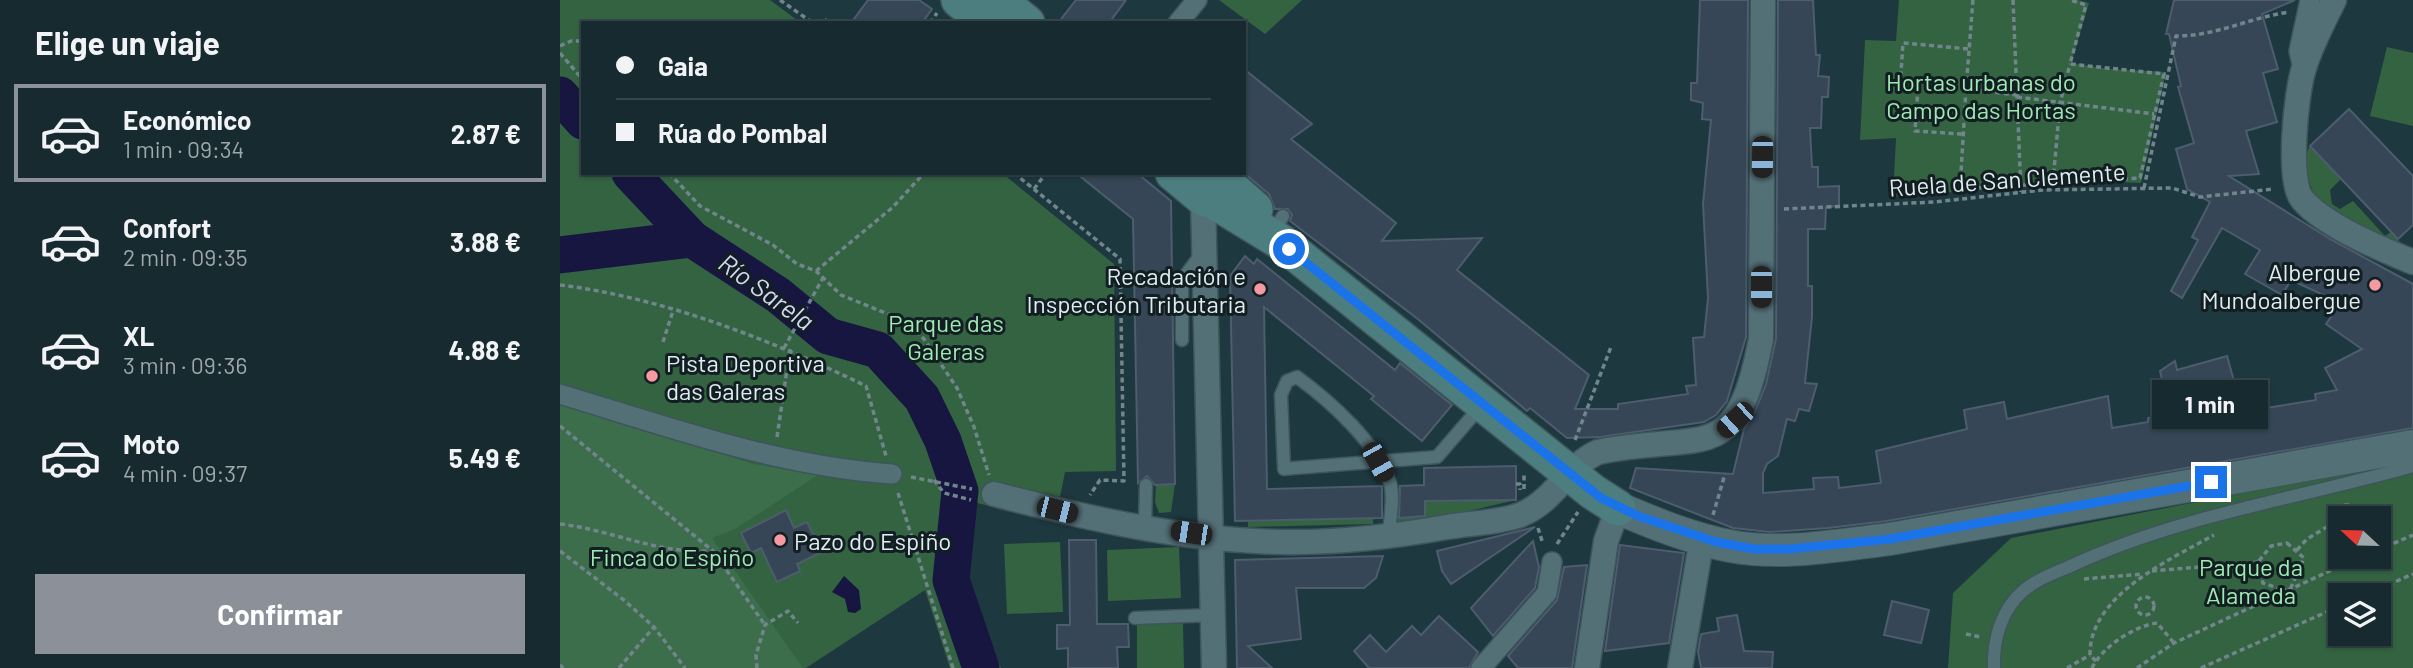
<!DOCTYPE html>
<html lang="es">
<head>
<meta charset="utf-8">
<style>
	:root { --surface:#162a2f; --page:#23363b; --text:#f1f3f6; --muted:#9ea7aa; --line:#35464b; --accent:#8c9099 }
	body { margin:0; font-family:Barlow,sans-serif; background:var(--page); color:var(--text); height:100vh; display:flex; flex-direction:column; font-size:26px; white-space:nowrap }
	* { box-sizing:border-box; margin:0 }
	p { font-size:23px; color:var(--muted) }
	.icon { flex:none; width:38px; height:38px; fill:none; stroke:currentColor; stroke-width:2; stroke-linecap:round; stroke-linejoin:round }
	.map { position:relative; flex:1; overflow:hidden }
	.side { display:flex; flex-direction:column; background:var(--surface); width:560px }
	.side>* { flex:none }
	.banner { position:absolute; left:21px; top:21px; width:665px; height:154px; border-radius:0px; box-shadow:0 2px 5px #0004,0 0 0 2px var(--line); display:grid; align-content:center; height:154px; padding:0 35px; background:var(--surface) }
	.needle { width:46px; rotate:292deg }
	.buttons { position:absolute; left:1768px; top:506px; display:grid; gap:14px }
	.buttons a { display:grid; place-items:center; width:63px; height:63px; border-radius:0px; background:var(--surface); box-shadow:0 2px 5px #0004,0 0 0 2px var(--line); font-size:35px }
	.end { position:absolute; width:32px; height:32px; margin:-16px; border:9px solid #1a73e8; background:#fff; box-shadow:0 0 0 4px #fff }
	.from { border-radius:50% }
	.bubble { position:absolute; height:49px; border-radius:0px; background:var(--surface); box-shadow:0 2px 5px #0004,0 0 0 2px var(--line); font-size:23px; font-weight:700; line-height:49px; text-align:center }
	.car { position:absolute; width:21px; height:42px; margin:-21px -10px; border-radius:9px; box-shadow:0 0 5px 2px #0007; background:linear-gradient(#222 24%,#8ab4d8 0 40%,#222 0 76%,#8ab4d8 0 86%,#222 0) }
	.banner b { display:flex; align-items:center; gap:24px; height:66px; font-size:26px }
	.banner b+b { border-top:2px solid var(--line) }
	.banner i { width:18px; height:18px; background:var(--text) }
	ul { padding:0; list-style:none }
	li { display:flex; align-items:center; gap:21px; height:98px; margin:0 14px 10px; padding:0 21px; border:4px solid transparent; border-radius:0px }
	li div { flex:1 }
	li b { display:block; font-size:26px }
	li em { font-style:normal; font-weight:700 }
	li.on { border-color:var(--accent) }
	li>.icon { width:63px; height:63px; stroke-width:1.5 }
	h2 { padding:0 35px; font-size:32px; line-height:84px }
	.primary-button { display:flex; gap:14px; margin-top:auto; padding:14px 35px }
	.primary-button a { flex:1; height:80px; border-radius:0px; background:var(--accent); color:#fff; font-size:28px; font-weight:700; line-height:80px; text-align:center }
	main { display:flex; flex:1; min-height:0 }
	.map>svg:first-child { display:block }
	.green { fill:#336341; fill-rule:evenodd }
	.forest { fill:#3d6e4c }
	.water { fill:#171640 }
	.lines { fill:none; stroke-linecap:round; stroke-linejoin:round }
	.river { stroke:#171640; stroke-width:37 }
	.building { fill:#364656; stroke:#4c5d6d; stroke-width:2 }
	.service-casing { stroke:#3d555b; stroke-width:15 }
	.pedestrian-casing { stroke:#3d555b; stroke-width:22 }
	.minor-casing { stroke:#3d555b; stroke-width:27 }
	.tertiary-casing { stroke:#3d555b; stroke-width:34 }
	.secondary-casing { stroke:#3d555b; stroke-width:38 }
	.path { stroke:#71868c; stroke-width:3.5; stroke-dasharray:5 3.5; stroke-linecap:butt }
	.service { stroke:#547077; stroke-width:12 }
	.pedestrian { stroke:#547077; stroke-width:19 }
	.minor { stroke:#547077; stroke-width:24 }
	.tertiary { stroke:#547077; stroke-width:32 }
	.secondary { stroke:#4c7e7f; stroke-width:35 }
	.route { stroke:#1a73e8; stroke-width:9 }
	.poi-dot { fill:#f49aa0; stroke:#121e21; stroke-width:2.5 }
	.labels { text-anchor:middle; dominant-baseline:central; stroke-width:6; stroke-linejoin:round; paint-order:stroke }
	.park-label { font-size:24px; fill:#9feab3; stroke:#121e21 }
	.street-label { font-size:24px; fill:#deedf1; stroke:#121e21 }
	.poi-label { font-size:24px; fill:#deedf1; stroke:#121e21; text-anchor:end }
	.water-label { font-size:26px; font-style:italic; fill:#d3d7f6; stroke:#121e21 }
</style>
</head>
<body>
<main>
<section class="side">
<h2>Elige un viaje</h2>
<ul>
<li class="on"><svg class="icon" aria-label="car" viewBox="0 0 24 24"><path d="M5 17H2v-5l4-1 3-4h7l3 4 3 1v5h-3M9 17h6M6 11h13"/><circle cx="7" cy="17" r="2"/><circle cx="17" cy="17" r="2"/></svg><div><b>Económico</b><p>1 min · 09:34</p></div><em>2.87 €</em></li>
<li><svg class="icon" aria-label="car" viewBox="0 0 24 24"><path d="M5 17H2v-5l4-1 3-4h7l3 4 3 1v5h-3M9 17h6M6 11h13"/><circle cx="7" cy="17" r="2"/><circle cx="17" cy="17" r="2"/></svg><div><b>Confort</b><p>2 min · 09:35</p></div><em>3.88 €</em></li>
<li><svg class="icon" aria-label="car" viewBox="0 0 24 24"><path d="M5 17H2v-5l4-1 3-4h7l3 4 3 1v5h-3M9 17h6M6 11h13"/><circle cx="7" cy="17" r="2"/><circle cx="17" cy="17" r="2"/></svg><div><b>XL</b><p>3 min · 09:36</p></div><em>4.88 €</em></li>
<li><svg class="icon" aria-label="car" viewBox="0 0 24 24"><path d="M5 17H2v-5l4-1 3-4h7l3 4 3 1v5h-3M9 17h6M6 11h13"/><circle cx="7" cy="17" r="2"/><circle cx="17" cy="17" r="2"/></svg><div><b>Moto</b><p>4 min · 09:37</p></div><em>5.49 €</em></li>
</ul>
<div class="primary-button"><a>Confirmar</a></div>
</section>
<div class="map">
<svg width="1853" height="668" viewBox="0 0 1853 668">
	<rect width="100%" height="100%" fill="#1e383f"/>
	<!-- green -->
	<g class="green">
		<path d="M 0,0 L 210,0 L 241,23 L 23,23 L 23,173 L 442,173 L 554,264 L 556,471 L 505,472 L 495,522 L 413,502 C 410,512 404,522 403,533 C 396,579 424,626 441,668 L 390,668 L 365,590 L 246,668 L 0,668 Z"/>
		<path d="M 659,0 L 742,0 L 705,34 Z"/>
		<path d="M 1339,0 L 1518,0 L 1529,3 L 1511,63 L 1548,69 L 1606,72 L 1581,183 L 1528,181 L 1333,197 L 1336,138 L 1300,140 L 1305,40 L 1336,41 Z"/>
		<path d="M 1827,47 L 1853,53 L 1853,126 L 1810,116 Z"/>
		<path d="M 1750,146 L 1781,179 L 1770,190 L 1772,204 L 1780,209 L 1793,201 L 1825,236 L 1831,232 L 1849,252 L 1813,234 L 1755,197 L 1746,174 L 1746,154 Z"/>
		<path d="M 1853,460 L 1853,668 L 1388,668 L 1393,593 L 1451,538 ZM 1780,518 L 1818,518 L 1818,556 L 1780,556 ZM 1780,595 L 1818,595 L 1818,634 L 1780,634 Z"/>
		<path d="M 615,484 L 611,512 L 599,513 L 595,502 L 596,485 Z"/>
		<path d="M 956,500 L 866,521 L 834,522 L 835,518 L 865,517 L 865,501 Z"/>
		<path d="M 813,518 L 813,524 L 688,527 L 688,521 Z"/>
		<path d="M 500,542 L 503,612 L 447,614 L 444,544 Z"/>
		<path d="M 619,547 L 621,598 L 548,601 L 547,550 Z"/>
		<path d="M 623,623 L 624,668 L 577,668 L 577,624 Z"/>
	</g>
	<!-- forest -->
	<path class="forest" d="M 0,402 L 193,464 L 258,475 L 175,529 L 152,538 L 243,668 L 0,668 Z"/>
	<!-- water -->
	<path class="water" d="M 284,576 L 299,590 L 301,609 L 295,613 L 288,612 L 285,599 L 272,592 Z"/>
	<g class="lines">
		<!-- river -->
		<g class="river">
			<path d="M 0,95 L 23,121"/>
			<path d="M 70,173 L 132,239"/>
			<path d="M 0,255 L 132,239 L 218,295 L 268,336 L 318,350 L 362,398 L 383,441 L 400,491 L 391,580 L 421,668"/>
		</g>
	</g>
	<!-- building -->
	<g class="building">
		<path d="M 308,0 L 359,0 L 372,9 L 362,23 L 291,23 Z"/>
		<path d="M 516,0 L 566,0 L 549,23 L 498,23 Z"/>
		<path d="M 1140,0 L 1188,0 L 1186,337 L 1167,401 L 1156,415 L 1144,422 L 1040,437 L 1007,438 L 970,408 L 967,411 L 859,320 L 730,221 L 732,215 L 728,209 L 715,209 L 709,194 L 684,173 L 684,69 L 752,124 L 731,139 L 836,223 L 822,241 L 922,238 L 897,270 L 1029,375 L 1015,409 L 1058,409 L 1058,404 L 1128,394 L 1126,386 L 1136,385 L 1133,338 L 1144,337 L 1148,298 L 1143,204 L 1151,120 L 1142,119 L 1143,103 L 1131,100 L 1131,83 L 1137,83 Z"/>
		<path d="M 1218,0 L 1253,0 L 1256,55 L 1260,55 L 1258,76 L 1269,77 L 1268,97 L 1262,97 L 1261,128 L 1250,128 L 1252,167 L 1258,167 L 1258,187 L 1279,186 L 1279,206 L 1266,207 L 1265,229 L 1248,229 L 1248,286 L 1252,286 L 1252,317 L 1245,383 L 1257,384 L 1249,411 L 1239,409 L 1235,421 L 1227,419 L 1218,456 L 1207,464 L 1203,473 L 1203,493 L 1254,489 L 1253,478 L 1278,477 L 1279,488 L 1321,483 L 1316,451 L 1407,429 L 1404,410 L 1444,402 L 1447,419 L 1548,396 L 1552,428 L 1588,422 L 1588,418 L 1610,414 L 1600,371 L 1615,361 L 1617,370 L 1667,356 L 1679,399 L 1698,396 L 1700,409 L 1756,400 L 1755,394 L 1777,390 L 1765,368 L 1802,349 L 1766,324 L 1781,303 L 1731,280 L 1722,295 L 1685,274 L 1700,250 L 1662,228 L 1622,298 L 1611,291 L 1638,240 L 1632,237 L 1650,202 L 1627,189 L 1616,149 L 1634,143 L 1618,87 L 1621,86 L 1609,34 L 1606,34 L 1614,0 L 1735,0 L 1702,14 L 1718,69 L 1703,73 L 1717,122 L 1686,131 L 1699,174 L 1669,176 L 1770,239 L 1853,284 L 1853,428 L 1327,521 L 1268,528 L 1210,532 L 1173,528 L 1070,488 L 1076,468 L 1173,474 L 1184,429 L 1194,414 L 1206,384 L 1216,339 Z"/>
		<path d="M 1789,109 L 1853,176 L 1853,225 L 1838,239 L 1750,146 Z"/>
		<path d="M 516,173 L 577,173 L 611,201 L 615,484 L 595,485 L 587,476 L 578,483 L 573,219 Z"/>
		<path d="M 685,256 L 694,264 L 697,259 L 835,370 L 840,363 L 892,405 L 862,441 L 811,399 L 814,396 L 704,307 L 707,489 L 822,486 L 822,518 L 675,521 L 670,276 Z"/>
		<path d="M 956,466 L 956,500 L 865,501 L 865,516 L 839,518 L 840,486 L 864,485 L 864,468 Z"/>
		<path d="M 226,510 L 234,528 L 247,522 L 262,552 L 237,564 L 240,571 L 217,582 L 201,548 L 191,553 L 181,533 Z"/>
		<path d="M 975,527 L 891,584 L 882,571 L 877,551 Z"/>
		<path d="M 509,540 L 536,540 L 537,624 L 568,624 L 569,647 L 557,647 L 558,668 L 508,668 L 508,648 L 497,649 L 497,625 L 510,625 Z"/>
		<path d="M 973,541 L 979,567 L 975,588 L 933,636 L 911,608 Z"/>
		<path d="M 1060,545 L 1124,553 L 1109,643 L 1045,651 Z"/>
		<path d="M 823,556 L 816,578 L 804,588 L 736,588 L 741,639 L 688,646 L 712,668 L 677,668 L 675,560 Z"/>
		<path d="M 1027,565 L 1012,668 L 958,668 L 948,656 L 997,600 L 1004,567 Z"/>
		<path d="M 1332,601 L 1369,610 L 1361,643 L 1324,635 Z"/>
		<path d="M 1177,615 L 1184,651 L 1213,652 L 1212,668 L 1141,668 L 1138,652 L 1141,634 L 1159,631 L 1157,618 Z"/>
		<path d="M 879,616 L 918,652 L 909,668 L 809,668 L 794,651 L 810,635 L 826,652 L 852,626 L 861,635 Z"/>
	</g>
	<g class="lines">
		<!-- service casing -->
		<g class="service-casing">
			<g id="service">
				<path d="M 712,235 L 723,216"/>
				<path d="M 622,340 L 622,280 L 642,253"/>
				<path d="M 585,526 L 586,485"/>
				<path d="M 829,537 C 829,521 835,498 830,483 C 817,443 770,401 737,377 L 727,381 L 721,395 L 724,469 L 734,468 L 877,457 L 921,406"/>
				<path d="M 575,618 L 653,615"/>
				<path d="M 1434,668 C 1433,640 1441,610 1463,591 C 1478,578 1498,572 1515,564 C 1622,515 1740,498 1853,466"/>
			</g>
		</g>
		<!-- pedestrian casing -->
		<g class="pedestrian-casing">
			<g id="pedestrian">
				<path d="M 618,23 L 637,0"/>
				<path d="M 1742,64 L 1739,51 L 1750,0"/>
				<path d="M 0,394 C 109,427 217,466 332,474"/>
				<path d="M 921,668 L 987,593 L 992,562"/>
			</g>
		</g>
		<!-- minor casing -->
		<g class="minor-casing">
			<g id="minor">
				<path d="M 1774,0 C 1763,22 1751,45 1744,68 C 1736,92 1727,181 1742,199 C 1762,224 1823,250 1853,262"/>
				<path d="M 643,198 L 654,668"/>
				<path d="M 434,494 C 519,516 608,537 696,541 C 759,545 825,538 887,527 C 910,523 938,523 960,515 C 994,502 1007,466 1038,452 C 1144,430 1176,470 1201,339 L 1203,0"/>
				<path d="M 1027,668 L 1046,541 L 1058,508"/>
				<path d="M 1120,668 L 1142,538"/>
			</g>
		</g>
		<!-- tertiary casing -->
		<g class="tertiary-casing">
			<path id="tertiary" d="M 1058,508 C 1093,523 1132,539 1170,546 C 1222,556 1278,545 1330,539 L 1853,446"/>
		</g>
		<!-- secondary casing -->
		<g class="secondary-casing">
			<g id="secondary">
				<path d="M 399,0 L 427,23"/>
				<path d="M 439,0 L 467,23"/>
				<path d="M 613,173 L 643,198 L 654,201 L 721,242 L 1033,492 L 1058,508"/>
				<path d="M 654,173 L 695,209"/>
			</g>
		</g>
		<!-- path -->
		<g class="path">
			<path d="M 220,0 L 253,23"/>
			<path d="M 1413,0 L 1406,89 L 1457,95"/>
			<path d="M 1453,0 L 1461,192"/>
			<path d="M 264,23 L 267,19"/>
			<path d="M 370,23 L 377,13"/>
			<path d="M 0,46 L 11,41 L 23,41"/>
			<path d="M 0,53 L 23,80"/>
			<path d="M 1406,89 L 1400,189 L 1580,178 L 1604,74 L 1510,64 L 1526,5 L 1510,0"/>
			<path d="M 1457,97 L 1594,114"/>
			<path d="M 1402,134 L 1355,131 L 1358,88 L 1340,87 L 1343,43 L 1409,49"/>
			<path d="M 109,173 L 140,206 L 213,245 L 237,264 L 256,271 L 281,295 L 345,321 L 364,339 L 397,388 L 414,427 L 429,475"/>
			<path d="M 454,173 L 560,259 L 564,481 L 540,480 L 530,495"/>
			<path d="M 1493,182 L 1500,103 L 1510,64"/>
			<path d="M 1584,188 L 1616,36 C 1657,36 1688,18 1729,12"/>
			<path d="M 474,189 L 486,173"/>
			<path d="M 1224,209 L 1375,202 L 1482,190 L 1612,188 L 1640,197 L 1714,189"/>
			<path d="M 256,271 L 333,207 L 364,173"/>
			<path d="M 0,285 C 105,298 211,340 306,386 L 326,456"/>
			<path d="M 103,342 L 113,311"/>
			<path d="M 224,348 L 264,276"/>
			<path d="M 0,426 L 153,551 L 205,625"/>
			<path d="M 217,437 L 230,349"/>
			<path d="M 1015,440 L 1051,347"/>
			<path d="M 351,477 L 412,489"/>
			<path d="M 374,480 L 384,493 L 411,500"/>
			<path d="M 956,484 L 960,484 L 960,490"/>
			<path d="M 964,489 L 964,472"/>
			<path d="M 338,493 L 393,668"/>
			<path d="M 1767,506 L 1792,505 L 1793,510 L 1781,518"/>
			<path d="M 1153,515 L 1165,474"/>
			<path d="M 0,524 C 52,530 97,554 150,551"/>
			<path d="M 978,528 L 983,544"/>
			<path d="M 1727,543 L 1744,558 L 1729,592 L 1703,583 L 1698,562 L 1711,546 Z"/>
			<path d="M 997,544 L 1018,512"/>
			<path d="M 1737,550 L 1747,539 L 1780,519"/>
			<path d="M 1818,550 L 1853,535"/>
			<path d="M 0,551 L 65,601 L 94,627 L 125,668"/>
			<path d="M 1592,571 L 1698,562"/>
			<path d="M 1524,579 L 1583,574"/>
			<path d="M 1805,595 L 1853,574"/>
			<circle cx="1585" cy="606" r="9"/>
			<path d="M 1406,634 L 1420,637"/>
			<path d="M 1536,661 L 1530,655 C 1529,596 1609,560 1654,535"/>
			<path d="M 0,665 L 3,668"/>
			<path d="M 59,668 L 94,627"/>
			<path d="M 197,668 L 196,655 L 205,625 L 228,611 L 238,623"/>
			<path d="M 1507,668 L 1530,655"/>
			<path d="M 1532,668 C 1542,647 1574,626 1597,623 L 1614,643"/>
			<path d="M 1577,668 L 1614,643 L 1802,556"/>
			<path d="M 1641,668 L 1780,606"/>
		</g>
		<!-- service -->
		<use href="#service" class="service"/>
		<!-- pedestrian -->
		<use href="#pedestrian" class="pedestrian"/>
		<!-- minor -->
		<use href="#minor" class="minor"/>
		<!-- tertiary -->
		<use href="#tertiary" class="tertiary"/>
		<!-- secondary -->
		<use href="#secondary" class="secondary"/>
	</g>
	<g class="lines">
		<!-- route -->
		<path class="route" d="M 729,249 L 1041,498 L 1078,516 L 1156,542 L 1194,549 L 1230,549 L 1330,539 L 1651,482"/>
	</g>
	<!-- markers -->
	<g class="poi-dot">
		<circle cx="1815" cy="285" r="7"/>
		<circle cx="700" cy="289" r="7"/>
		<circle cx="92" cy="376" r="7"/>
		<circle cx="220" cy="540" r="7"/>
	</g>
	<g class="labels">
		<!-- park labels -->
		<g class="park-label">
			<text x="1421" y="81">Hortas urbanas do<tspan x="1421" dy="28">Campo das Hortas</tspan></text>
			<text x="386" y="322">Parque das<tspan x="386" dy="28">Galeras</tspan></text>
			<text x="112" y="556">Finca do Espiño</text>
			<text x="1691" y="566">Parque da<tspan x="1691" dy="28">Alameda</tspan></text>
		</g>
		<!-- street labels -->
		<g class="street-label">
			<text transform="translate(1447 179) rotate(-4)">Ruela de San Clemente</text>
		</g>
		<!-- poi labels -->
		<g class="poi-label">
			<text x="1801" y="271">Albergue<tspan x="1801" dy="28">Mundoalbergue</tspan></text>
			<text x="686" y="275">Recadación e<tspan x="686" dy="28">Inspección Tributaria</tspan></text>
			<text x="106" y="362" text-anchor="start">Pista Deportiva<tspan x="106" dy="28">das Galeras</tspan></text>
			<text x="234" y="540" text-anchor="start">Pazo do Espiño</text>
		</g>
		<!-- water labels -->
		<g class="water-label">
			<text transform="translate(207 291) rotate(36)">Río Sarela</text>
		</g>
	</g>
</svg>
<div class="buttons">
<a><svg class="needle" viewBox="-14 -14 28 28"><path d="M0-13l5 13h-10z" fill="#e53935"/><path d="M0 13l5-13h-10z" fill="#9ea7aa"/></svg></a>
<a><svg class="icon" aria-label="layers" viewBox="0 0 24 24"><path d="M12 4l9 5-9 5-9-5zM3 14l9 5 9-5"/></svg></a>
</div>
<i class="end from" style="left:729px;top:249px"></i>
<i class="end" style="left:1651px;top:482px"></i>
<div class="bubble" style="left:1592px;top:380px;width:116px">1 min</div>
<i class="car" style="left:1202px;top:157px;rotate:181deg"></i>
<i class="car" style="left:1201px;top:287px;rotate:180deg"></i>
<i class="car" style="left:1175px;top:420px;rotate:228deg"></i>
<i class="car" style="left:818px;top:462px;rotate:151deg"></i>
<i class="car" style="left:497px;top:510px;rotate:104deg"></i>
<i class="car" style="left:631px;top:533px;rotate:279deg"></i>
<div class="banner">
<b><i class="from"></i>Gaia</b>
<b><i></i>Rúa do Pombal</b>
</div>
</div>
</main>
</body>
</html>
